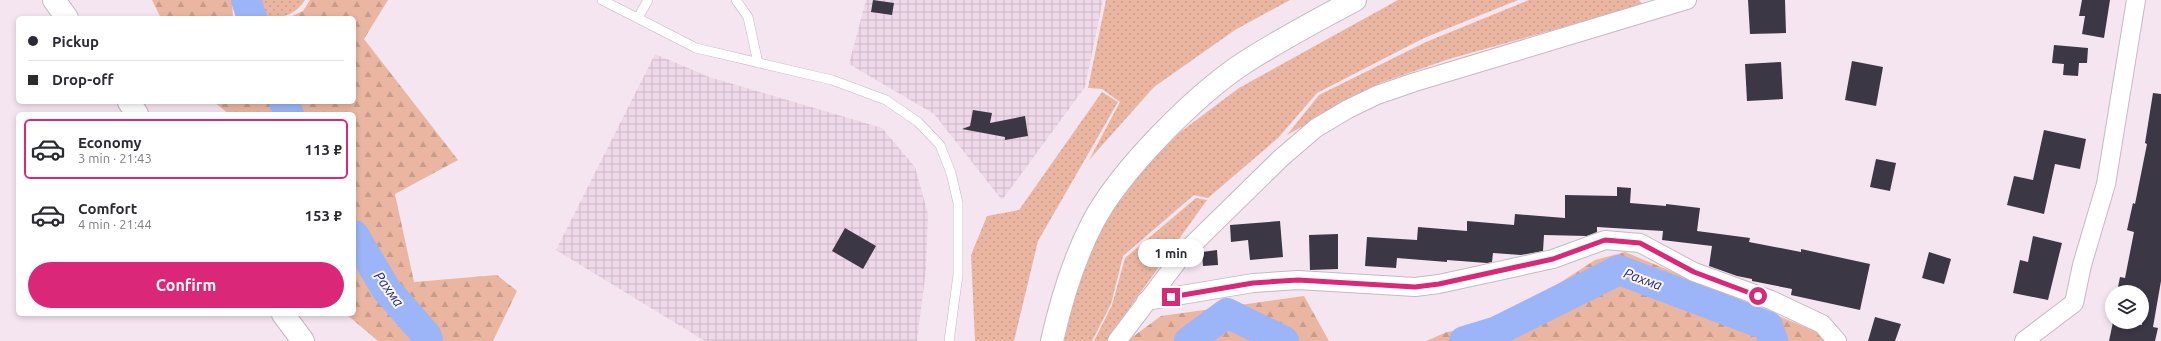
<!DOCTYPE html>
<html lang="en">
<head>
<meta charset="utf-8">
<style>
	:root { --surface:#fff; --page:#f2f2f3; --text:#2b2b33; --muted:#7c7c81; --line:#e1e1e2; --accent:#db2777 }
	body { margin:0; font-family:Ubuntu,sans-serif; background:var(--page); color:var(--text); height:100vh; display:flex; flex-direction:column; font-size:15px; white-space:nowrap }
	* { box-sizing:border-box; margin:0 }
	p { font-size:13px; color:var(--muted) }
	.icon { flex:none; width:22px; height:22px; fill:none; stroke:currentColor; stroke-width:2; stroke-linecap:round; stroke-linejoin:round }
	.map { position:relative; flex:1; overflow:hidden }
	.panel { position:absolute; left:16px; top:112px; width:340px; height:204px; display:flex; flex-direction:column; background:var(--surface); border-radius:6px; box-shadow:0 2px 6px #0003 }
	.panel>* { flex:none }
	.top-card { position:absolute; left:16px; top:16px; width:340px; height:88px; border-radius:6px; box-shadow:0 2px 6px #0003; display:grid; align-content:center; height:88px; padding:0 12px; background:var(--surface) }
	.buttons { position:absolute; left:2105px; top:285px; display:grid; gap:8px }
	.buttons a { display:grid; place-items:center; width:44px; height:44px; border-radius:50%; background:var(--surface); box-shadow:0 2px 6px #0003; font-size:20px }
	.end { position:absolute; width:18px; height:18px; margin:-9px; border:5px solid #db2777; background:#fff; box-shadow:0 0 0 2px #fff }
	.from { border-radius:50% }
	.bubble { position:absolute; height:28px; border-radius:14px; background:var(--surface); box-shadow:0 2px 6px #0003; font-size:13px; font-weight:700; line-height:28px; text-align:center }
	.top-card b { display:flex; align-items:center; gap:14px; height:38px; font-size:15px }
	.top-card b+b { border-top:1px solid var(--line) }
	.top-card i { width:10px; height:10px; background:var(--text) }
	ul { padding:7px 0 0; list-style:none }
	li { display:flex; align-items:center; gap:12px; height:60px; margin:0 8px 6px; padding:0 4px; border:2px solid transparent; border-radius:6px }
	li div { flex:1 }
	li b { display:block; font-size:15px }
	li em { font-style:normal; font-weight:700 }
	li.on { border-color:var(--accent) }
	li>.icon { width:36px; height:36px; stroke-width:1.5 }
	.cta { display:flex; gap:8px; margin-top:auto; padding:8px 12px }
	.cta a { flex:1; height:46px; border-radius:24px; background:var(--accent); color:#fff; font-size:16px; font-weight:700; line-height:46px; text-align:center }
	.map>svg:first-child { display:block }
	.industrial { fill:url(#industrial-grid) }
	.grass { fill:url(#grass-dots) }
	.forest { fill:url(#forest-firs) }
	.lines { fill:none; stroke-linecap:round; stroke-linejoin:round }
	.river { stroke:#9cb5f8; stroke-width:30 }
	.building { fill:#3c3745 }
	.service-casing { stroke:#c7b7c2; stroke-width:10 }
	.minor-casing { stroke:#c7b7c2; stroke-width:20 }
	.tertiary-casing { stroke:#c7b7c2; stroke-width:24 }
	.primary-casing { stroke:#c7b7c2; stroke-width:24 }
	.service { stroke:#fff; stroke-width:9 }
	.minor { stroke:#fff; stroke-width:18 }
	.tertiary { stroke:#fff; stroke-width:22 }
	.primary { stroke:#fff; stroke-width:22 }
	.route { stroke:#db2777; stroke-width:5 }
	.labels { text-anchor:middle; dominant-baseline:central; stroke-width:4; stroke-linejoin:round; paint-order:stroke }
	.water-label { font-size:14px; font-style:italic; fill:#1d2e7a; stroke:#fef4fb }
</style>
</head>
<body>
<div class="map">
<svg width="2161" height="341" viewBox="0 0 2161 341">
	<defs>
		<pattern id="industrial-grid" width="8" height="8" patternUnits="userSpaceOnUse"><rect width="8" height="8" fill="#efd8e9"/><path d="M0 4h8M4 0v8" fill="none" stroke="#ccb9c7"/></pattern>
		<pattern id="grass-dots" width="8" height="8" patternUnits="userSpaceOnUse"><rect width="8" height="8" fill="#eab6a2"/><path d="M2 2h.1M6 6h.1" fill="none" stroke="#c89c8b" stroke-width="1.8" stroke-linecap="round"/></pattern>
		<pattern id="forest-firs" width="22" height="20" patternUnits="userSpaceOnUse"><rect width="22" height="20" fill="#eab6a2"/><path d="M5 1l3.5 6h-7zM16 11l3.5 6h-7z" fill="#c89c8b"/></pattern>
	</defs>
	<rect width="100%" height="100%" fill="#f5e5f1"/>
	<!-- industrial -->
	<g class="industrial">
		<path d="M 866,0 L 1103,0 L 1085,87 L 1002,200 L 934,114 L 849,64 Z"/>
		<path d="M 655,54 L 709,77 L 882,128 L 915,167 L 928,214 L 926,270 L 917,341 L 705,341 L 556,250 Z"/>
	</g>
	<!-- grass -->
	<g class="grass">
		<path d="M 234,0 L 305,0 C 289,25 260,18 235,15 Z"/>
		<path d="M 1106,0 L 1290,0 L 1235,30 L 1154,87 L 1089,160 L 1120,102 L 1102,89 L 1088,88 Z"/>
		<path d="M 1398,0 L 1518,0 L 1424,38 L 1317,93 L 1278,138 L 1208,198 L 1194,195 L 1123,256 L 1111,304 L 1092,341 L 1061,341 L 1067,309 L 1092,241 L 1128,183 L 1175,136 L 1239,88 Z"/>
		<path d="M 1529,0 L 1639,0 L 1643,5 L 1449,59 L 1380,83 L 1287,135 L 1319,95 L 1426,42 Z"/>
		<path d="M 1102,92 L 1118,102 L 1038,241 L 1014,341 L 975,341 L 971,255 L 987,216 L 1019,210 Z"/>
		<path d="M 1196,198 L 1207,200 L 1115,328 L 1109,341 L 1094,341 L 1112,305 L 1125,258 Z"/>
	</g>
	<!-- forest -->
	<g class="forest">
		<path d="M 152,0 L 232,0 L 233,17 L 238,18 L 161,18 Z"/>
		<path d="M 310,0 L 388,0 L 364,39 L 458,160 L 395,194 L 414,282 L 497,275 L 517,291 L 493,341 L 378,341 L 346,314 L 354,314 L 354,114 L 229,114 L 214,102 L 354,102 L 354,18 L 288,18 L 303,11 Z"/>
		<path d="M 1625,252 L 1817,332 L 1824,341 L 1426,341 L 1447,332 L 1496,324 L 1595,260 Z"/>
		<path d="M 1304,296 L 1329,341 L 1127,341 L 1161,316 Z"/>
	</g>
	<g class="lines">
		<!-- river -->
		<g class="river">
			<path d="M 246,0 L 252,18"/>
			<path d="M 284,102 L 289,114"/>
			<path d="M 354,235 L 386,289 L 427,336 L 428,341"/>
			<path d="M 1189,341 L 1227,313 L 1284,341"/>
			<path d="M 1464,341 L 1497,331 L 1619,270 L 1768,326 L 1773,341"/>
		</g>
	</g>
	<!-- building -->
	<g class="building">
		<path d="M 873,0 L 894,3 L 892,15 L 871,12 Z"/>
		<path d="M 1748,0 L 1785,0 L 1786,33 L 1750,34 Z"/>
		<path d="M 2082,0 L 2110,0 L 2104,38 L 2082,34 L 2085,16 L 2079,16 Z"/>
		<path d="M 2054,45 L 2088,48 L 2087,63 L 2079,63 L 2078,76 L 2063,75 L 2064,64 L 2052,63 Z"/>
		<path d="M 1852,61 L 1883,67 L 1876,106 L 1845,100 Z"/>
		<path d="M 1781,62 L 1783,99 L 1747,101 L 1745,64 Z"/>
		<path d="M 2153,93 L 2161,94 L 2161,281 L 2153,327 L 2158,328 L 2155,341 L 2109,341 L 2113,322 L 2142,325 L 2142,292 L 2117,292 L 2120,277 L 2125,278 L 2134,232 L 2127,230 L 2133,203 L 2135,204 L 2147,144 L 2145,143 Z"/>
		<path d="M 973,110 L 992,113 L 990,123 L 1025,116 L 1028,136 L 1005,140 L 1005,137 L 962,129 L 970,126 Z"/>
		<path d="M 2044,130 L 2086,139 L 2080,169 L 2055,164 L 2044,214 L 2007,205 L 2014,176 L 2033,180 Z"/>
		<path d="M 1876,159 L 1896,163 L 1890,191 L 1870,187 Z"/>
		<path d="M 1617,187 L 1631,188 L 1630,203 L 1666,206 L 1666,204 L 1700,208 L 1697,231 L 1750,238 L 1749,242 L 1801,252 L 1801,249 L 1870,264 L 1860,310 L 1791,295 L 1792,289 L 1752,281 L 1752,279 L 1737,276 L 1709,266 L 1712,246 L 1662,240 L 1663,231 L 1597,227 L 1597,232 L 1587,236 L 1544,235 L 1543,251 L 1521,255 L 1493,253 L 1492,262 L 1487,263 L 1447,260 L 1447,262 L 1397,258 L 1396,268 L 1365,266 L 1367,237 L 1417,240 L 1418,227 L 1467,231 L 1467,221 L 1514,225 L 1515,214 L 1565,218 L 1565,195 L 1617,196 Z"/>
		<path d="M 1280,221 L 1283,257 L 1250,260 L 1248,240 L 1231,242 L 1230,225 Z"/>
		<path d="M 845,228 L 876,246 L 863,269 L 832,251 Z"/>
		<path d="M 1338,234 L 1338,269 L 1310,270 L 1309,235 Z"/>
		<path d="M 2033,236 L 2062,243 L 2048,300 L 2013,293 L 2020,260 L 2028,262 Z"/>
		<path d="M 1217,250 L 1218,265 L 1203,266 L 1202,252 Z"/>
		<path d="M 1929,252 L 1951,259 L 1944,284 L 1922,278 Z"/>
		<path d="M 1875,317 L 1901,324 L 1895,341 L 1868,341 Z"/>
	</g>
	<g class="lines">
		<!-- service casing -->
		<g class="service-casing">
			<g id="service">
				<path d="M 602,0 L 696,48 L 832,80 L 886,100 L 918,122 L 940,145 L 951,173 L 958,203 L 958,275 L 949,341"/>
				<path d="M 736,0 L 748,17 L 758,63"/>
				<path d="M 638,18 L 648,0"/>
			</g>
		</g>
		<!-- minor casing -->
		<g class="minor-casing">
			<g id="minor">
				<path d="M 1146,301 L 1253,283 L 1298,280 L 1415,287 L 1439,284 L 1553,259 L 1605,240 L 1640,243 L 1694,272 L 1771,300 L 1822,324 L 1837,341"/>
				<path d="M 1117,341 L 1183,254 L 1281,158 L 1316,128 L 1348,109 L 1377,95 L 1415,82 L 1687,0"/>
				<path d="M 2024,341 L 2074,303 L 2082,265 L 2106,184 L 2136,0"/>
			</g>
		</g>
		<!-- tertiary casing -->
		<g class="tertiary-casing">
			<g id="tertiary">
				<path d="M 54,0 L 67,18"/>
				<path d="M 129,102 L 137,114"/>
				<path d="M 283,314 L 303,341"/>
			</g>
		</g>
		<!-- primary casing -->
		<g class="primary-casing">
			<path id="primary" d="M 1052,341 C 1061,301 1073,261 1092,224 C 1119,171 1197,93 1247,61 C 1282,39 1319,19 1355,0"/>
		</g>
		<!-- service -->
		<use href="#service" class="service"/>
		<!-- minor -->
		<use href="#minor" class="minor"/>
		<!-- tertiary -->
		<use href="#tertiary" class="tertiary"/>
		<!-- primary -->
		<use href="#primary" class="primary"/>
	</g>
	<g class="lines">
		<!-- route -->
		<path class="route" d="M 1171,297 L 1253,283 L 1298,280 L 1415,287 L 1439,284 L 1553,259 L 1605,240 L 1640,243 L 1694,272 L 1758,296"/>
	</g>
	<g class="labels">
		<!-- water labels -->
		<g class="water-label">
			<text transform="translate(1643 279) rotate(20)">Рахма</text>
			<text transform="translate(389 289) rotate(54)">Рахма</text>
		</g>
	</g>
</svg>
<div class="buttons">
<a><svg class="icon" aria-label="layers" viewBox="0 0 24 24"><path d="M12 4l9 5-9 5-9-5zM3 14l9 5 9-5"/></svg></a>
</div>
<i class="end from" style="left:1758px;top:296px"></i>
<i class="end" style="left:1171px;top:297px"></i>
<div class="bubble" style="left:1138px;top:239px;width:66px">1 min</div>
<div class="top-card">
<b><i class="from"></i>Pickup</b>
<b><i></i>Drop-off</b>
</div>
<section class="panel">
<ul>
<li class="on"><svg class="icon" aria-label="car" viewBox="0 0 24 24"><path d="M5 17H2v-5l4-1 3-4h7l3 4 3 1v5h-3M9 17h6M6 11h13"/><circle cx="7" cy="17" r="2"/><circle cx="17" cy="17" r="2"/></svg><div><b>Economy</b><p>3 min · 21:43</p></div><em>113 ₽</em></li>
<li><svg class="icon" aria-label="car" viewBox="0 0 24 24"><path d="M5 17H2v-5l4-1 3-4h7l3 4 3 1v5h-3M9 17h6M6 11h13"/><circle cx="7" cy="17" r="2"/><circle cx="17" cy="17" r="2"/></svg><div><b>Comfort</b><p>4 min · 21:44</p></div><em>153 ₽</em></li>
</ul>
<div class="cta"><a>Confirm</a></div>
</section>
</div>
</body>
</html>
